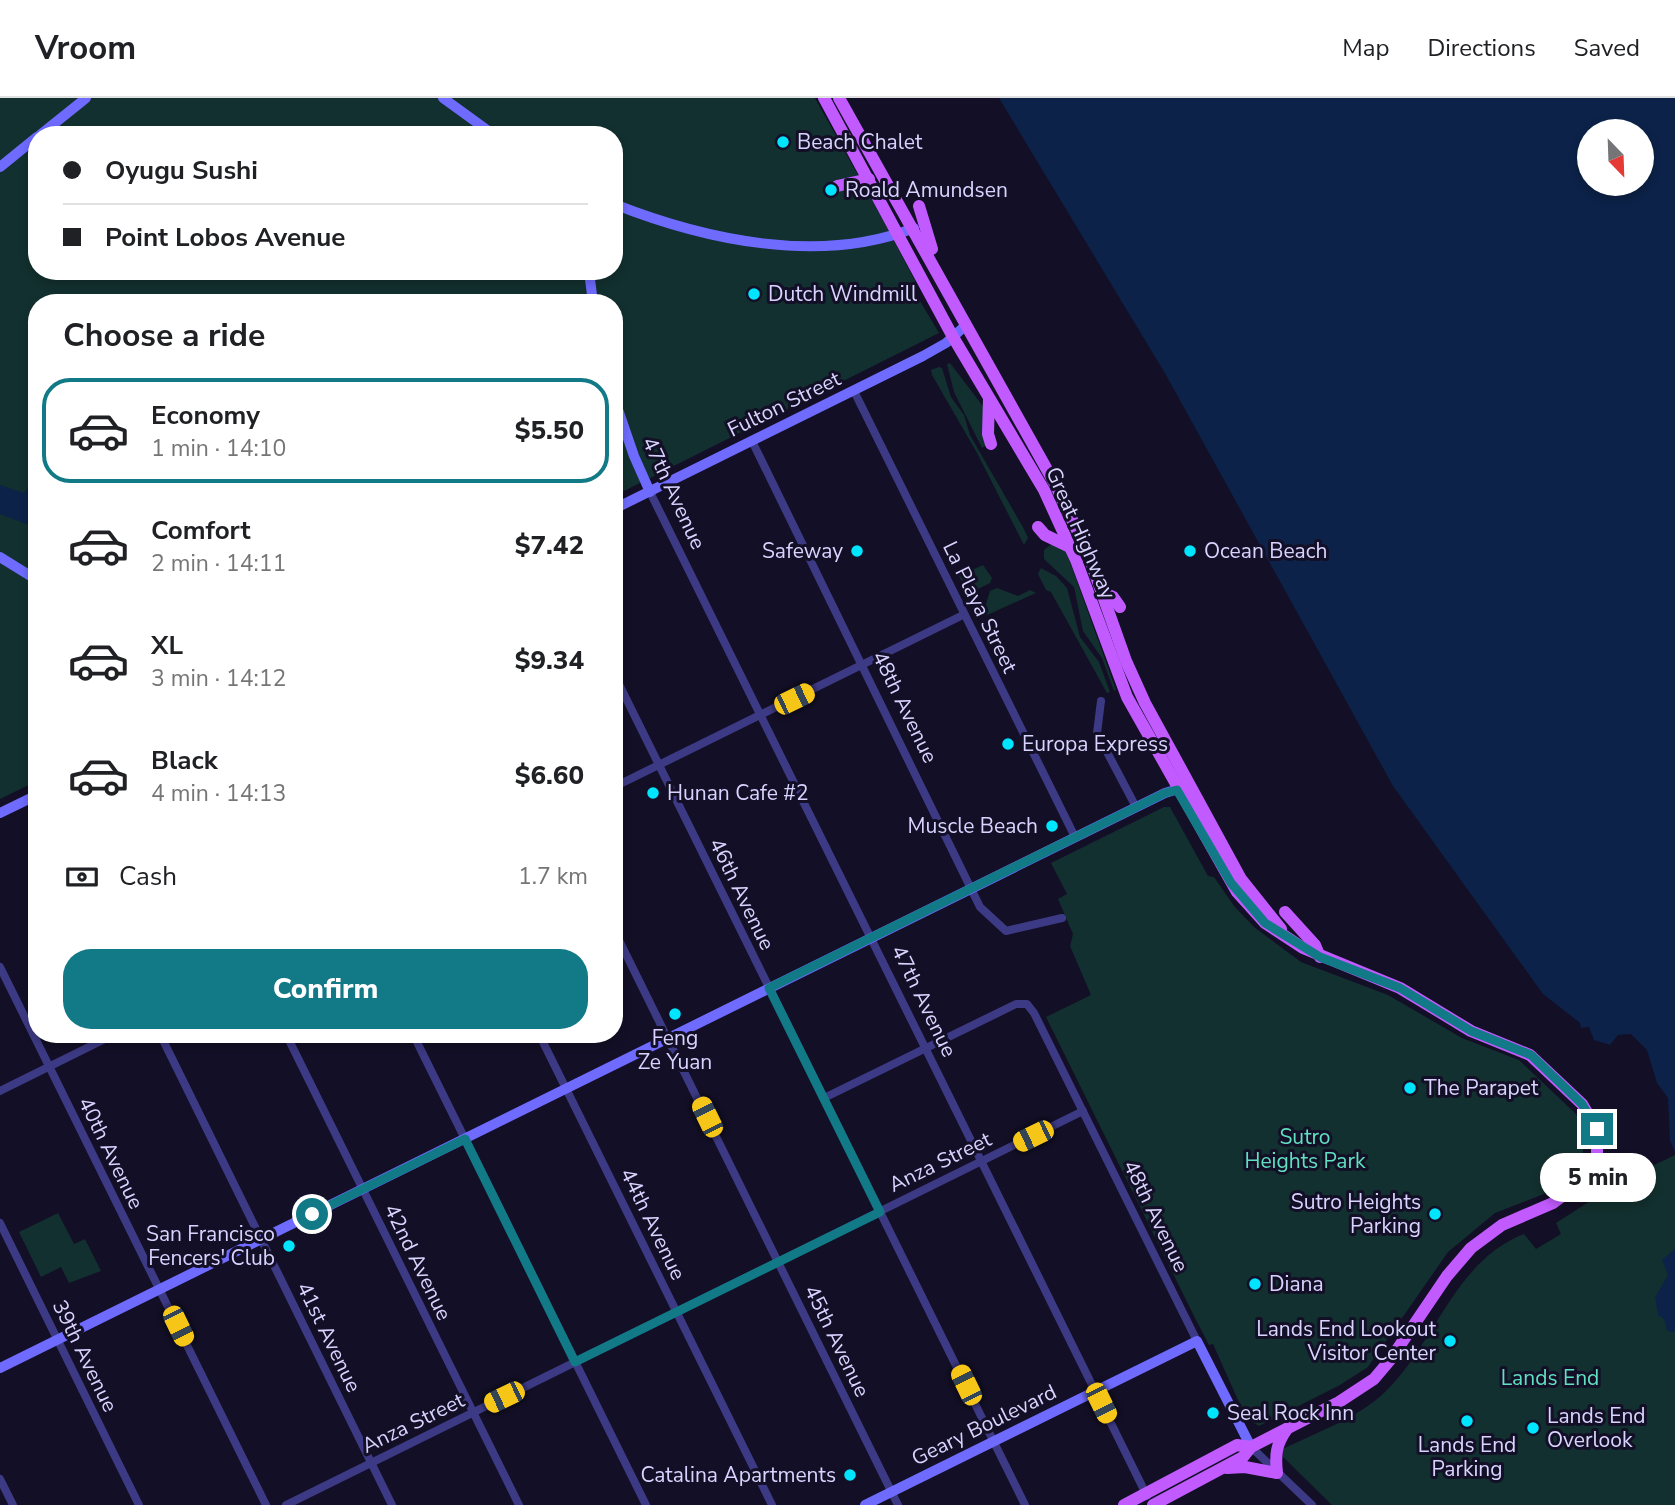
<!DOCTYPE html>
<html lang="en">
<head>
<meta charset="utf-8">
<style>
	:root { --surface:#fff; --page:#f2f2f2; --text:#202124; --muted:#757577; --line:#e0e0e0; --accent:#127987 }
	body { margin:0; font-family:"Nunito Sans",sans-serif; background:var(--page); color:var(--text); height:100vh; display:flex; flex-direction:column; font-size:26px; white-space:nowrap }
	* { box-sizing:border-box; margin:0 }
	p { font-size:23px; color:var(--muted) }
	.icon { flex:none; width:38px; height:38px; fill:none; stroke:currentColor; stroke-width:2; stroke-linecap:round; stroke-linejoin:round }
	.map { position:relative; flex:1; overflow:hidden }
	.sheet { position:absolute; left:28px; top:196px; width:595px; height:749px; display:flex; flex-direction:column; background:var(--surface); border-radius:28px; box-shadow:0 4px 10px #0003 }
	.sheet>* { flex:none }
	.top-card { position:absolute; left:28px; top:28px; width:595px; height:154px; border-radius:28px; box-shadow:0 4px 10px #0003; display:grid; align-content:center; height:154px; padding:0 35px; background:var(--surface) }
	.needle { width:46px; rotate:157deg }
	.buttons { position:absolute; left:1577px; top:21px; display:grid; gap:14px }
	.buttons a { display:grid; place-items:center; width:77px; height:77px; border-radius:50%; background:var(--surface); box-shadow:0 4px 10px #0003; font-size:35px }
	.end { position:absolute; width:32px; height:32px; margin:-16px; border:9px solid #127987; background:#fff; box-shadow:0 0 0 4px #fff }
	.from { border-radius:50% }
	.bubble { position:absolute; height:49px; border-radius:24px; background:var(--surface); box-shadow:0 4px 10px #0003; font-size:23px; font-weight:800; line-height:49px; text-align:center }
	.car { position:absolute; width:21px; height:42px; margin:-21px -10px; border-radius:9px; box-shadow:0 0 5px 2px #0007; background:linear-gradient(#f5c518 24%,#345 0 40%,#f5c518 0 76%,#345 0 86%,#f5c518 0) }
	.top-card b { display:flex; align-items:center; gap:24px; height:66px; font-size:26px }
	.top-card b+b { border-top:2px solid var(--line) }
	.top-card i { width:18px; height:18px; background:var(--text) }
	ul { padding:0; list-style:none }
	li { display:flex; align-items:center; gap:21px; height:105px; margin:0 14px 10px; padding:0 21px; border:4px solid transparent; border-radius:28px }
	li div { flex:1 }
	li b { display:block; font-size:26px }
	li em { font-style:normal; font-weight:800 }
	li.on { border-color:var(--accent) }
	li>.icon { width:63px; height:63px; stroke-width:1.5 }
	h2 { padding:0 35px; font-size:32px; line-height:84px }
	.pay { display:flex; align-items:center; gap:18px; height:77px; padding:0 35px; font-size:26px }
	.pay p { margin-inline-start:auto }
	.action { display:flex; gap:14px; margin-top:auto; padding:14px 35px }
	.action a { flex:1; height:80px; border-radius:28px; background:var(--accent); color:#fff; font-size:28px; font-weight:800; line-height:80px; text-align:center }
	header { display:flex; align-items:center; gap:42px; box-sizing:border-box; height:98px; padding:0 35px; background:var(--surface); border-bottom:2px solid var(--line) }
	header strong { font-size:33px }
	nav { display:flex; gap:38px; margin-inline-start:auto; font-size:24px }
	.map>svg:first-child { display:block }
	.green { fill:#12302f; fill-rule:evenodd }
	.water { fill:#0c2248; fill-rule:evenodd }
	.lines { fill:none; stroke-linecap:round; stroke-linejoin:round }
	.street { stroke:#3d3a85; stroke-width:8 }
	.secondary { stroke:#6f6bff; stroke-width:10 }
	.primary { stroke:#c25bff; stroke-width:12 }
	.route { stroke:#127987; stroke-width:9 }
	.poi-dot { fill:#00e5ff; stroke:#130f26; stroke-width:2.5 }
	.labels { text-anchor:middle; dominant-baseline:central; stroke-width:6; stroke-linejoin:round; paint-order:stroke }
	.poi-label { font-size:21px; fill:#d9d4ff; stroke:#130f26; text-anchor:start }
	.street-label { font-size:21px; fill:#d9d4ff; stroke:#130f26 }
	.park-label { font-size:21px; fill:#5fe0c0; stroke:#130f26 }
</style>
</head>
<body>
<header>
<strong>Vroom</strong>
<nav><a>Map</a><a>Directions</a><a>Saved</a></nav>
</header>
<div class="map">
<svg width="1675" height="1407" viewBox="0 0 1675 1407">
	<rect width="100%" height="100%" fill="#130f26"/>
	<!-- green -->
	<g class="green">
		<path d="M 0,0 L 815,0 L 883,122 L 915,183 L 917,198 L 939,235 L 614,398 L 614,205 L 37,205 L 37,683 L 0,701 ZM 37,37 L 614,37 L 614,173 L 37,173 Z"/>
		<path d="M 950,265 L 985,311 L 988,346 L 982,350 L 954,294 L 947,266 Z"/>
		<path d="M 939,269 L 942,270 L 951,299 L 964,317 L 970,337 L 1024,431 L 1028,440 L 1024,447 L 977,355 L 932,277 L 931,272 Z"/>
		<path d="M 1053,445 L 1066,453 L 1116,592 L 1114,593 L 1102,560 L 1083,533 L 1074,489 L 1044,461 L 1044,452 Z"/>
		<path d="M 983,467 L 992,480 L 990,485 L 968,496 L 959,478 Z"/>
		<path d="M 1041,470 L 1056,478 L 1067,490 L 1080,539 L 1099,564 L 1110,594 L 1107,595 L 1051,494 L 1046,492 L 1038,476 Z"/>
		<path d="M 997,490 L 1018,498 L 1030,492 L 1036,495 L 985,518 L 983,516 L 990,493 Z"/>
		<path d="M 1164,709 L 1170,709 L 1208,778 L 1214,779 L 1234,808 L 1254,829 L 1301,864 L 1388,897 L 1462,940 L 1519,962 L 1576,1016 L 1585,1037 L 1582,1061 L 1565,1083 L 1544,1096 L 1495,1115 L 1448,1154 L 1368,1269 L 1340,1287 L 1259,1328 L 1246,1320 L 1213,1246 L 1209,1247 L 1196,1222 L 1046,919 L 1091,897 L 1070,848 L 1073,836 L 1058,801 L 1067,796 L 1051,765 Z"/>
		<path d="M 1675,1057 L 1675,1407 L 1332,1407 L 1283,1359 L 1283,1351 C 1317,1334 1358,1320 1385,1294 C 1436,1245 1454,1163 1524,1136 L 1536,1151 L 1561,1136 L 1556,1125 L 1621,1083 Z"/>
		<path d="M 58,1115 L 74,1146 L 85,1141 L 101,1173 L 69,1185 L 61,1169 L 41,1179 L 19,1134 Z"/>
	</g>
	<!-- water -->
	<g class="water">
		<path d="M 999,0 L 1675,0 L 1675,1054 L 1670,1042 L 1668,1000 L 1657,985 L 1647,952 L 1631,936 L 1618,937 L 1610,947 L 1594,942 L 1589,929 L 1581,930 L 1580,925 L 1543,896 L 1393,688 L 1166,277 ZM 1642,33 L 1642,86 L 1589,86 L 1589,33 Z"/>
		<path d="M 37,378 L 37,430 L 0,416 L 0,387 L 24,395 Z"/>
		<path d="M 1675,1151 L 1675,1234 L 1667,1233 L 1664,1221 L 1658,1217 L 1655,1199 L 1668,1177 L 1662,1162 Z"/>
	</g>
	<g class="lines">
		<!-- street -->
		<g class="street">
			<path d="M 854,293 L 1075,739"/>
			<path d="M 752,343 L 980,809 L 1006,833 L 1062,820"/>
			<path d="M 650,394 L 1147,1398"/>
			<path d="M 614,576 L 1025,1407"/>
			<path d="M 1101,603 L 1097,635 L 1136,709"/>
			<path d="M 614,689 L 963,517"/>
			<path d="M 614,832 L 898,1407"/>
			<path d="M 0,869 L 266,1407"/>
			<path d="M 160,936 L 392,1407"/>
			<path d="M 286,936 L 519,1407"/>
			<path d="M 413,936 L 646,1407"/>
			<path d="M 539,936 L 772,1407"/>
			<path d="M 0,993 L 115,936"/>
			<path d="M 824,1000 L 1016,906 L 1027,906 L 1034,915 L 1197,1243"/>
			<path d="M 0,1125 L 139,1407"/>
			<path d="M 1251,1349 L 1312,1407"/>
			<path d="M 0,1381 L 13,1407"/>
			<path d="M 286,1407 L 1083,1013"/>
		</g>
		<!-- secondary -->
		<g class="secondary">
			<path d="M 443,0 L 494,37"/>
			<path d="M 40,37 L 86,0"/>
			<path d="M 0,69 L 37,39"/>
			<path d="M 614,106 C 705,142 820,167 914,130"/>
			<path d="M 589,173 L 593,205"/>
			<path d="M 614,300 L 634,358 L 650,394"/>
			<path d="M 614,411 L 923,258 L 946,245 L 965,228"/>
			<path d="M 0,459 L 37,482"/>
			<path d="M 0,715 L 37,697"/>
			<path d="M 0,1270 L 1165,695 L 1185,689"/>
			<path d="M 865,1407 L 1197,1243 L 1251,1349"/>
		</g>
		<!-- primary -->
		<g class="primary">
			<path d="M 824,0 L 953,239 L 1044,392 L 1076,462 L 1127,599 L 1237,794 L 1265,825 L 1303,850 L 1400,890 L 1471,933 L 1530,957 L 1582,1006 L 1597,1031 L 1597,1060 L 1589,1078 L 1553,1105 L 1502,1127 L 1471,1150 L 1447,1178 L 1390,1262 L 1374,1281 L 1339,1304 L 1251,1349 L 1243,1359 L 1153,1407"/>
			<path d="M 839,0 L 1055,386 L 1087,453 L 1126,563 L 1145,605 L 1241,781 L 1281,831"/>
			<path d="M 837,88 L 869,81"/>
			<path d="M 919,108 L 932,151"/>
			<path d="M 989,301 L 988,336 L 991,346"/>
			<path d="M 1038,429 L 1045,437 L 1070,449"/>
			<path d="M 1102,494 L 1113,499 L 1120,509"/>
			<path d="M 1285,814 L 1315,847 L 1320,859"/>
			<path d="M 1227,1370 L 1245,1369 L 1277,1375 C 1275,1357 1276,1346 1287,1331"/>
			<path d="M 1124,1407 L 1237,1347 L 1251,1349"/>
		</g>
	</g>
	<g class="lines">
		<!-- route -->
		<path class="route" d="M 312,1116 L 465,1041 L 575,1264 L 585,1259 L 880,1114 L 769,890 L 1165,695 L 1177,692 L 1231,785 L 1265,825 L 1320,859 L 1400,890 L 1471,933 L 1531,957 L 1582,1006 L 1597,1031"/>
	</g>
	<!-- markers -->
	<g class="poi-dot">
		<circle cx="783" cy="44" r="7"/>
		<circle cx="831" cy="92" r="7"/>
		<circle cx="754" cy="196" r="7"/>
		<circle cx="857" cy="453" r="7"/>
		<circle cx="1190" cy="453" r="7"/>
		<circle cx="1008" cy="646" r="7"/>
		<circle cx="653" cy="695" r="7"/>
		<circle cx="1052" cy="728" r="7"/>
		<circle cx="675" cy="916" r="7"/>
		<circle cx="1410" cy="990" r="7"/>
		<circle cx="1435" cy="1116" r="7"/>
		<circle cx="289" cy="1148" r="7"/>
		<circle cx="1255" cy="1186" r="7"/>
		<circle cx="1450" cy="1243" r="7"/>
		<circle cx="1213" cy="1315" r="7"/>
		<circle cx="1467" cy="1323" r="7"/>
		<circle cx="1533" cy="1330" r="7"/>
		<circle cx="850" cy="1377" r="7"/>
	</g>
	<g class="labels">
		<!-- poi labels -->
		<g class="poi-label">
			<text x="797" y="44">Beach Chalet</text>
			<text x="845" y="92">Roald Amundsen</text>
			<text x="768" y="196">Dutch Windmill</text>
			<text x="843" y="453" text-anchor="end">Safeway</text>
			<text x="1204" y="453">Ocean Beach</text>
			<text x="1022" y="646">Europa Express</text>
			<text x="667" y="695">Hunan Cafe #2</text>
			<text x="1038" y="728" text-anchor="end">Muscle Beach</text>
			<text x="675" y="940" text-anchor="middle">Feng<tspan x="675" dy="24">Ze Yuan</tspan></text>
			<text x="1424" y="990">The Parapet</text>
			<text x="1421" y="1104" text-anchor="end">Sutro Heights<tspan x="1421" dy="24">Parking</tspan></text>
			<text x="275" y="1136" text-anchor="end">San Francisco<tspan x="275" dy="24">Fencers' Club</tspan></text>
			<text x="1269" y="1186">Diana</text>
			<text x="1436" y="1231" text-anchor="end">Lands End Lookout<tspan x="1436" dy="24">Visitor Center</tspan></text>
			<text x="1227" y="1315">Seal Rock Inn</text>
			<text x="1547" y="1318">Lands End<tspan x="1547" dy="24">Overlook</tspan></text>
			<text x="1467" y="1347" text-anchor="middle">Lands End<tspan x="1467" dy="24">Parking</tspan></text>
			<text x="836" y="1377" text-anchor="end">Catalina Apartments</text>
		</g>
		<!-- street labels -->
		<g class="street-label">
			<text transform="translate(784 306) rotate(-26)">Fulton Street</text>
			<text transform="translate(674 395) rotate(65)">47th Avenue</text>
			<text transform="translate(1081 435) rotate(66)">Great Highway</text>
			<text transform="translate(980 509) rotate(64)">La Playa Street</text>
			<text transform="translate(905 609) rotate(64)">48th Avenue</text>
			<text transform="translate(742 796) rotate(64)">46th Avenue</text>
			<text transform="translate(924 903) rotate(64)">47th Avenue</text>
			<text transform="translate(111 1055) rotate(64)">40th Avenue</text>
			<text transform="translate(940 1064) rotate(-26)">Anza Street</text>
			<text transform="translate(1156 1118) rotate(64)">48th Avenue</text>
			<text transform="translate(653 1126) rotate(64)">44th Avenue</text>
			<text transform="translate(418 1164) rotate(64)">42nd Avenue</text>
			<text transform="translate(329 1239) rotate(64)">41st Avenue</text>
			<text transform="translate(837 1243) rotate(64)">45th Avenue</text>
			<text transform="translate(85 1258) rotate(64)">39th Avenue</text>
			<text transform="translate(413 1325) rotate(-26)">Anza Street</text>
			<text transform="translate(984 1327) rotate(-26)">Geary Boulevard</text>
		</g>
		<!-- park labels -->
		<g class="park-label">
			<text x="1305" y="1039">Sutro<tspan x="1305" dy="24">Heights Park</tspan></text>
			<text x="1550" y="1280">Lands End</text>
		</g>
	</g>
</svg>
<div class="buttons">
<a><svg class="needle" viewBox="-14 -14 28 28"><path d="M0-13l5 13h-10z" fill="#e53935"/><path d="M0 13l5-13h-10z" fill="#757577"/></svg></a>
</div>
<i class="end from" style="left:312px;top:1116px"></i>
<i class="end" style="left:1597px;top:1031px"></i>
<div class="bubble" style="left:1540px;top:1055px;width:116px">5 min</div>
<i class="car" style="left:794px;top:601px;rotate:64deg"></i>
<i class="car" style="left:707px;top:1019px;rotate:334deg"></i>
<i class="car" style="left:1033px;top:1038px;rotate:244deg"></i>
<i class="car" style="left:178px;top:1228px;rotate:154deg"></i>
<i class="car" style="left:966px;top:1287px;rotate:334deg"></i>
<i class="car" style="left:504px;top:1299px;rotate:244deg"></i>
<i class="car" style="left:1101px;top:1305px;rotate:154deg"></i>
<div class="top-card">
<b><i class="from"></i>Oyugu Sushi</b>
<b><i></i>Point Lobos Avenue</b>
</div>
<section class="sheet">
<h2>Choose a ride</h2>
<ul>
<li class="on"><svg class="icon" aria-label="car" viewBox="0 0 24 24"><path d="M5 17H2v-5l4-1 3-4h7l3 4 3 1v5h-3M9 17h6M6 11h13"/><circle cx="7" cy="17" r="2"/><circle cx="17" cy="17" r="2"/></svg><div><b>Economy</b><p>1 min · 14:10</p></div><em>$5.50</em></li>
<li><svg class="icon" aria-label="car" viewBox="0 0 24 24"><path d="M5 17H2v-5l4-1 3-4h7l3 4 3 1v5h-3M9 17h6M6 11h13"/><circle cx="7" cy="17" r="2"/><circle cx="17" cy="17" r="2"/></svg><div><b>Comfort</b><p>2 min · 14:11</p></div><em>$7.42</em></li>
<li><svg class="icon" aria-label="car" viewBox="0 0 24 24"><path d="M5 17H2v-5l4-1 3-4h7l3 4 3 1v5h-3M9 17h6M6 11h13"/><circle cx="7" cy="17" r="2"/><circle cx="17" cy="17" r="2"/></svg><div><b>XL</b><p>3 min · 14:12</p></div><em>$9.34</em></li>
<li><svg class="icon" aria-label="car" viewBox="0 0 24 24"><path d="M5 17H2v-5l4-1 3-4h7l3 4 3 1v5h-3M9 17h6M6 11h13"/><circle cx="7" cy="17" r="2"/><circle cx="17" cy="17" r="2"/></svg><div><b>Black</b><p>4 min · 14:13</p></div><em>$6.60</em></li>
</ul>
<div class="pay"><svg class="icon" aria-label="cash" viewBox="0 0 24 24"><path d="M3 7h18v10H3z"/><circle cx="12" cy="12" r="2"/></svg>Cash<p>1.7 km</p></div>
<div class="action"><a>Confirm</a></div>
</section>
</div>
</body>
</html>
